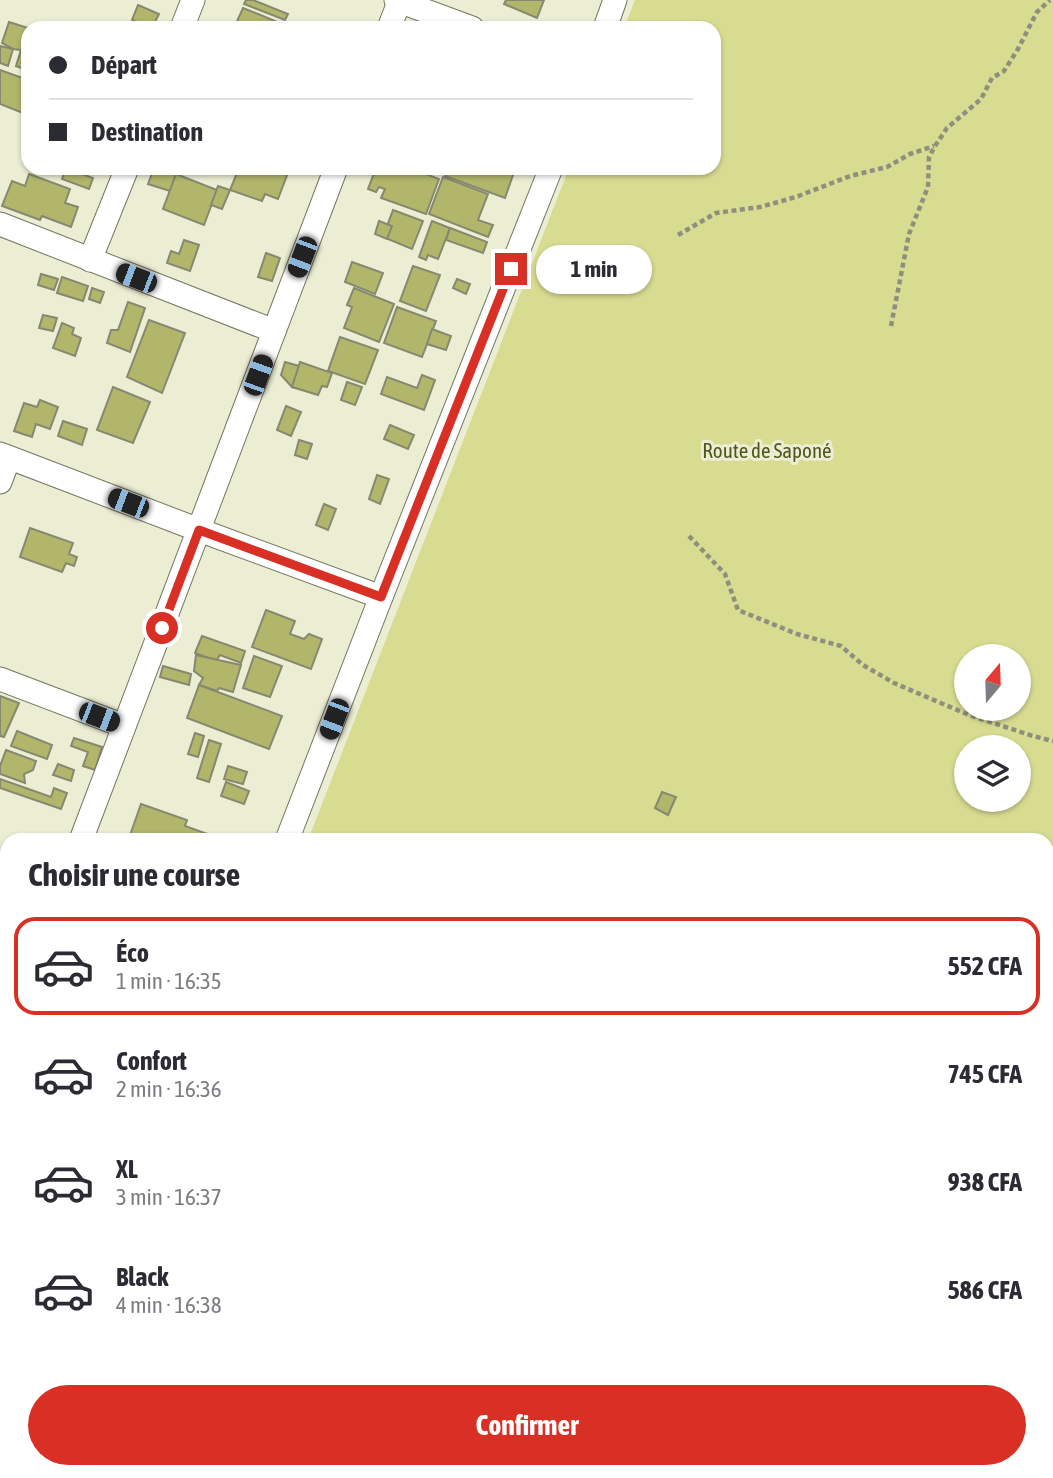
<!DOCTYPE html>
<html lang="fr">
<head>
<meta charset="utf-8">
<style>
	:root { --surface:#fff; --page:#f2f2f3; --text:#2b2b33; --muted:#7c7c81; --line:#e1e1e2; --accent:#d93025 }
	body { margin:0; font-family:"Asap Condensed",sans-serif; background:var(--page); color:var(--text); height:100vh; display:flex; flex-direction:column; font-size:26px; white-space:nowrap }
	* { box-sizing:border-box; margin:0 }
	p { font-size:23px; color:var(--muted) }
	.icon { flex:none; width:38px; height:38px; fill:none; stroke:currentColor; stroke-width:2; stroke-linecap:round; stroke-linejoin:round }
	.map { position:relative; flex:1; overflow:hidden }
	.side { position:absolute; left:0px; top:833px; width:1054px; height:646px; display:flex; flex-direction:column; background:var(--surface); border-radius:21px 21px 0 0; box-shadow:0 2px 5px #0004 }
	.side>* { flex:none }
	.hud { position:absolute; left:21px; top:21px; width:700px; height:154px; border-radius:21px; box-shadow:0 2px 5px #0004; display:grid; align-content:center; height:154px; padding:0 28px; background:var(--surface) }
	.needle { width:46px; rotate:19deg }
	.controls { position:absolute; left:954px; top:644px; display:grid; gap:14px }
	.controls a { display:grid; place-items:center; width:77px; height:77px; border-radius:50%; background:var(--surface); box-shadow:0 2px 5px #0004; font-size:35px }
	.end { position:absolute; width:32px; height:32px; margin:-16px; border:9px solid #d93025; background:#fff; box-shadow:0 0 0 4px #fff }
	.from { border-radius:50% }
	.bubble { position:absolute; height:49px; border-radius:24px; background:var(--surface); box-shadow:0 2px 5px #0004; font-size:23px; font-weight:700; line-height:49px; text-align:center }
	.car { position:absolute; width:21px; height:42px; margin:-21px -10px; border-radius:9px; box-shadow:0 0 5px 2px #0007; background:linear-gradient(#222 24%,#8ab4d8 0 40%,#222 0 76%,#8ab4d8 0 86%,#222 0) }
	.hud b { display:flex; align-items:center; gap:24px; height:66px; font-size:26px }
	.hud b+b { border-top:2px solid var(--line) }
	.hud i { width:18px; height:18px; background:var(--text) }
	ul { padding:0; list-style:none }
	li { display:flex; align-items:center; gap:21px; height:98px; margin:0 14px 10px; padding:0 14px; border:4px solid transparent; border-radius:21px }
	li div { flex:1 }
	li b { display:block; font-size:26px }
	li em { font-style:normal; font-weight:700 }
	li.on { border-color:var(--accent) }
	li>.icon { width:63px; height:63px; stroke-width:1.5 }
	h2 { padding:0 28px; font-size:32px; line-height:84px }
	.button { display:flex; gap:14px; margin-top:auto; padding:14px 28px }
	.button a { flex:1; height:80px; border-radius:42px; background:var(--accent); color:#fff; font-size:28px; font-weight:700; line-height:80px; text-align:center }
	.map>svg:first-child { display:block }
	.green { fill:#d8dc91; fill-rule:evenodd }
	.building { fill:#b2b66b; stroke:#868870; stroke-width:2 }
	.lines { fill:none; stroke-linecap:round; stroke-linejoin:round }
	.street-casing { stroke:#74765f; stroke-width:25 }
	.path { stroke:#8e8f7d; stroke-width:4.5; stroke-dasharray:5 3.5; stroke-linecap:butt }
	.street { stroke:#fff; stroke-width:23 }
	.route { stroke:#d93025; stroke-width:9 }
	.labels { text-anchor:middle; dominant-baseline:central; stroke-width:6; stroke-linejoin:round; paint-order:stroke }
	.park-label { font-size:21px; fill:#53551e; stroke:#eceed4 }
</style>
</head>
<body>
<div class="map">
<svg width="1053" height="1478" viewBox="0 0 1053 1478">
	<rect width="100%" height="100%" fill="#eceed4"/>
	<!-- green -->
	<path class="green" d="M 635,0 L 1053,0 L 1053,1478 L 80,1478 L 64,1472 L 1046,1472 L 1046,840 L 308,840 L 569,168 L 714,168 L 714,28 L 624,28 ZM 966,656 L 1018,656 L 1018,709 L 966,709 ZM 966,747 L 1018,747 L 1018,800 L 966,800 Z"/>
	<!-- building -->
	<g class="building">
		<path d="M 246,0 L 253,0 L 288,14 L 285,20 L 244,4 Z"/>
		<path d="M 506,0 L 544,0 L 537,18 L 504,4 Z"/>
		<path d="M 138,5 L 159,14 L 152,28 L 132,20 Z"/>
		<path d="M 243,8 L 285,25 L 284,28 L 234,28 Z"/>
		<path d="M 9,22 L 28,28 L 28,70 L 16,66 L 21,50 L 13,49 L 2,43 Z"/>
		<path d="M 0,46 L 13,49 L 8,66 L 0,63 Z"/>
		<path d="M 0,70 L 28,80 L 28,115 L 0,104 Z"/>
		<path d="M 66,168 L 93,178 L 89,189 L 62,179 Z"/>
		<path d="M 154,168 L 173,168 L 178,170 L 170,191 L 148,184 Z"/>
		<path d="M 239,168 L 284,168 L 289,170 L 278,199 L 265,194 L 262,201 L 230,190 Z"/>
		<path d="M 376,168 L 410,168 L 439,179 L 426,214 L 381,198 L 385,189 L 379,187 L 376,192 L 368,189 Z"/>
		<path d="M 448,168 L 503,168 L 514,172 L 505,198 L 445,176 Z"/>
		<path d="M 29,174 L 70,189 L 65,203 L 78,207 L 71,227 L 42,216 L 40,220 L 2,206 L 12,181 L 25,186 Z"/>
		<path d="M 176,174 L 217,190 L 204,225 L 163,209 Z"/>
		<path d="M 443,177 L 488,194 L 478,220 L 493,225 L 488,237 L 429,214 Z"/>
		<path d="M 218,186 L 230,190 L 222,209 L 211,205 Z"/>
		<path d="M 393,210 L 423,221 L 412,249 L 383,237 Z"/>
		<path d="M 379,221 L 392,226 L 387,239 L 375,234 Z"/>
		<path d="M 432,221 L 450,228 L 438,259 L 428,255 L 426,260 L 419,257 Z"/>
		<path d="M 450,228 L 487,242 L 483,253 L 446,240 Z"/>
		<path d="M 184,240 L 199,245 L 190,271 L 167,263 L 171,251 L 179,254 Z"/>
		<path d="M 266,253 L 280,258 L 272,281 L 258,277 Z"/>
		<path d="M 352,262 L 383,273 L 375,294 L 345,282 Z"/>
		<path d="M 413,266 L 440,275 L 426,311 L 400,301 Z"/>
		<path d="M 41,274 L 58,279 L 54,290 L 38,285 Z"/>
		<path d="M 62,277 L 88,286 L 83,301 L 57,293 Z"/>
		<path d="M 457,279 L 470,284 L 466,294 L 453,288 Z"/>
		<path d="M 92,288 L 104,292 L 100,303 L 89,299 Z"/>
		<path d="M 354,288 L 394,304 L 379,342 L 344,328 L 352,307 L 347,305 Z"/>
		<path d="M 128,302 L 145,308 L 130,352 L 107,343 L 111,330 L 118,330 Z"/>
		<path d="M 397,307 L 436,321 L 422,357 L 384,343 Z"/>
		<path d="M 43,315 L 57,318 L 53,331 L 39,328 Z"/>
		<path d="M 149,320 L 185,333 L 162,393 L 127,377 Z"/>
		<path d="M 62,323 L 74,328 L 72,334 L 81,338 L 75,356 L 53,348 Z"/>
		<path d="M 432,329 L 451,336 L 446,350 L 427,344 Z"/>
		<path d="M 340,337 L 378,350 L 365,384 L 328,371 Z"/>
		<path d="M 285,362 L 299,366 L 292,387 L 281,375 Z"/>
		<path d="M 300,362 L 332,373 L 327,387 L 322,386 L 318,395 L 292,387 Z"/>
		<path d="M 422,375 L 435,380 L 424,410 L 381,394 L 387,377 L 417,388 Z"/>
		<path d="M 347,382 L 362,387 L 355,405 L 341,400 Z"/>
		<path d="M 113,387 L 150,402 L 133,443 L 97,430 Z"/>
		<path d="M 40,400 L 58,407 L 50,429 L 36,424 L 32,437 L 14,431 L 24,403 L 37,407 Z"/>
		<path d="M 286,406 L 301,412 L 291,436 L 277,430 Z"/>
		<path d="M 63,421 L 87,429 L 82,445 L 58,436 Z"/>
		<path d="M 390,425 L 414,435 L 408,449 L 384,439 Z"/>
		<path d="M 299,440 L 312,444 L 307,459 L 295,455 Z"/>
		<path d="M 377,475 L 389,479 L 380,504 L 369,499 Z"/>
		<path d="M 324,504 L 336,509 L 328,530 L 316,525 Z"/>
		<path d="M 30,528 L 73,543 L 69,554 L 77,557 L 74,566 L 66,563 L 62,572 L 20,557 Z"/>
		<path d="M 266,610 L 295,621 L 290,634 L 304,639 L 309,634 L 322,639 L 311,669 L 252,647 Z"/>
		<path d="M 202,636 L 245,651 L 241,663 L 220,655 L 216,661 L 195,653 Z"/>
		<path d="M 196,655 L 241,665 L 233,692 L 219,688 L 217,691 L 199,685 L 203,678 L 194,671 Z"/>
		<path d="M 254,656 L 282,666 L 270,697 L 243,688 Z"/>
		<path d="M 163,666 L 191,674 L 189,685 L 160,677 Z"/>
		<path d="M 199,685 L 282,716 L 269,749 L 187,718 Z"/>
		<path d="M 0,696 L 19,703 L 4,737 L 0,736 Z"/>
		<path d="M 17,731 L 52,745 L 47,759 L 11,746 Z"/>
		<path d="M 195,733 L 204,736 L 198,757 L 188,754 Z"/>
		<path d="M 74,738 L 102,747 L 95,770 L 83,766 L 88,752 L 71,746 Z"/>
		<path d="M 209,740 L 221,744 L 209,782 L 197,778 Z"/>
		<path d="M 6,750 L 36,761 L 33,770 L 24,774 L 25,783 L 0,774 L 0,766 Z"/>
		<path d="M 58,764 L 74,770 L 71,781 L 53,775 Z"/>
		<path d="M 228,766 L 247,772 L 243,784 L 224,779 Z"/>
		<path d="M 0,779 L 51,797 L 54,788 L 67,793 L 61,809 L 0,788 Z"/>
		<path d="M 226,782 L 249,791 L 244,804 L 221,796 Z"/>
		<path d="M 662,792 L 676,797 L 668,815 L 655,808 Z"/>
		<path d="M 141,804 L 187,820 L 185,826 L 224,840 L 136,840 L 129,838 Z"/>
		<path d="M 1051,1207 L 1053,1209 L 1053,1229 L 1051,1231 L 1046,1227 L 1046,1211 Z"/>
	</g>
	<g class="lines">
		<!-- street casing -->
		<g class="street-casing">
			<g id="street">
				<path d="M 396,0 L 472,28"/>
				<path d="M 182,28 L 193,0"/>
				<path d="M 389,28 L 400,0"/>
				<path d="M 605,28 L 615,0"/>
				<path d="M 0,224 L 274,331"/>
				<path d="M 90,260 L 127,168"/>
				<path d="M 0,454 L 199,530 L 381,597"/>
				<path d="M 0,482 L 9,458"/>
				<path d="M 0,679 L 124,726"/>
				<path d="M 81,840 L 336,168"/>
				<path d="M 287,840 L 381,597 L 551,168"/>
				<path d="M 0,1055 L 7,1037"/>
				<path d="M 32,1478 L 35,1472"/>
			</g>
		</g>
		<!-- path -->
		<g class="path">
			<path d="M 678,235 L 716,213 L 760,207 L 796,197 L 850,176 L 887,167 L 910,154 L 934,146"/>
			<path d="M 891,326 L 909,234 L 928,187 L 929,157 L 935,146 L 947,128 L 981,99 L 992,78 L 1004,71 L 1018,49 L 1037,12 L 1050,0"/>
			<path d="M 689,536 L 725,574 L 738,610 L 797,634 L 841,646 L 863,665 L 894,683 L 969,715 L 1033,736 L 1053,741"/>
			<path d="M 1046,898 L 1053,898"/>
			<path d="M 1046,941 L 1053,942"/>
			<path d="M 1046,1029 L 1053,1028"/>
			<path d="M 1047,1177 L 1053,1170"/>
			<path d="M 543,1472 L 556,1472"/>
			<path d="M 807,1472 L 815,1478"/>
		</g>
		<!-- street -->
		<use href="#street" class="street"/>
	</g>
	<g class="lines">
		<!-- route -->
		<path class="route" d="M 162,628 L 199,530 L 381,597 L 511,269"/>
	</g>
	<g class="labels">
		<!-- park labels -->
		<g class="park-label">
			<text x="767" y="450">Route de Saponé</text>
		</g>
	</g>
</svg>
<div class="controls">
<a><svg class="needle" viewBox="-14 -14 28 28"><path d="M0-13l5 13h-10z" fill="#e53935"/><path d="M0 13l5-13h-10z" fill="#7c7c81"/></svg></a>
<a><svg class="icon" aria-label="layers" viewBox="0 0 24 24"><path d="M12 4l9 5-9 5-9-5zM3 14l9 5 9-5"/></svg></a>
</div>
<i class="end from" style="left:162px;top:628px"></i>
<i class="end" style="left:511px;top:269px"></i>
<div class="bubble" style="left:536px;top:245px;width:116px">1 min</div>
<i class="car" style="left:302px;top:257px;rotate:201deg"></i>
<i class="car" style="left:136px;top:278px;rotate:291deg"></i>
<i class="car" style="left:258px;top:375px;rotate:20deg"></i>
<i class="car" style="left:128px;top:503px;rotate:291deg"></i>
<i class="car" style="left:99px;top:717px;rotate:111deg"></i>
<i class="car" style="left:334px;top:719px;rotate:201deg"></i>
<div class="hud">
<b><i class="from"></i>Départ</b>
<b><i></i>Destination</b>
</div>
<section class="side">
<h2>Choisir une course</h2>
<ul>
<li class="on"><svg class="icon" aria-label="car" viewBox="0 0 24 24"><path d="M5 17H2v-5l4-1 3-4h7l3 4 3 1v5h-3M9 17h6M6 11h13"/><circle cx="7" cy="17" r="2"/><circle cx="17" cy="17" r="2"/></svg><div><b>Éco</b><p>1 min · 16:35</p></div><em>552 CFA</em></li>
<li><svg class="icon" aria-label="car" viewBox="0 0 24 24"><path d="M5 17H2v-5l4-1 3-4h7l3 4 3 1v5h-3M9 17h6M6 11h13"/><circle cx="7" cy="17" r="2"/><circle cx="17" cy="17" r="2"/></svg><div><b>Confort</b><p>2 min · 16:36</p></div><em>745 CFA</em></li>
<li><svg class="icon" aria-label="car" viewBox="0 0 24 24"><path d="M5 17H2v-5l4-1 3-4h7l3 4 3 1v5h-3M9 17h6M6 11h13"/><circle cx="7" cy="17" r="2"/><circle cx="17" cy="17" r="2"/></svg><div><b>XL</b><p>3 min · 16:37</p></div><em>938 CFA</em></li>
<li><svg class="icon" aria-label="car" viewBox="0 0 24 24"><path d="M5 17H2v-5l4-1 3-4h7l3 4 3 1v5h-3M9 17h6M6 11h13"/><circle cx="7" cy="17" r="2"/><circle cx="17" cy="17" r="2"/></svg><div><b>Black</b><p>4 min · 16:38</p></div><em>586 CFA</em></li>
</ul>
<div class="button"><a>Confirmer</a></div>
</section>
</div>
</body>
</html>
